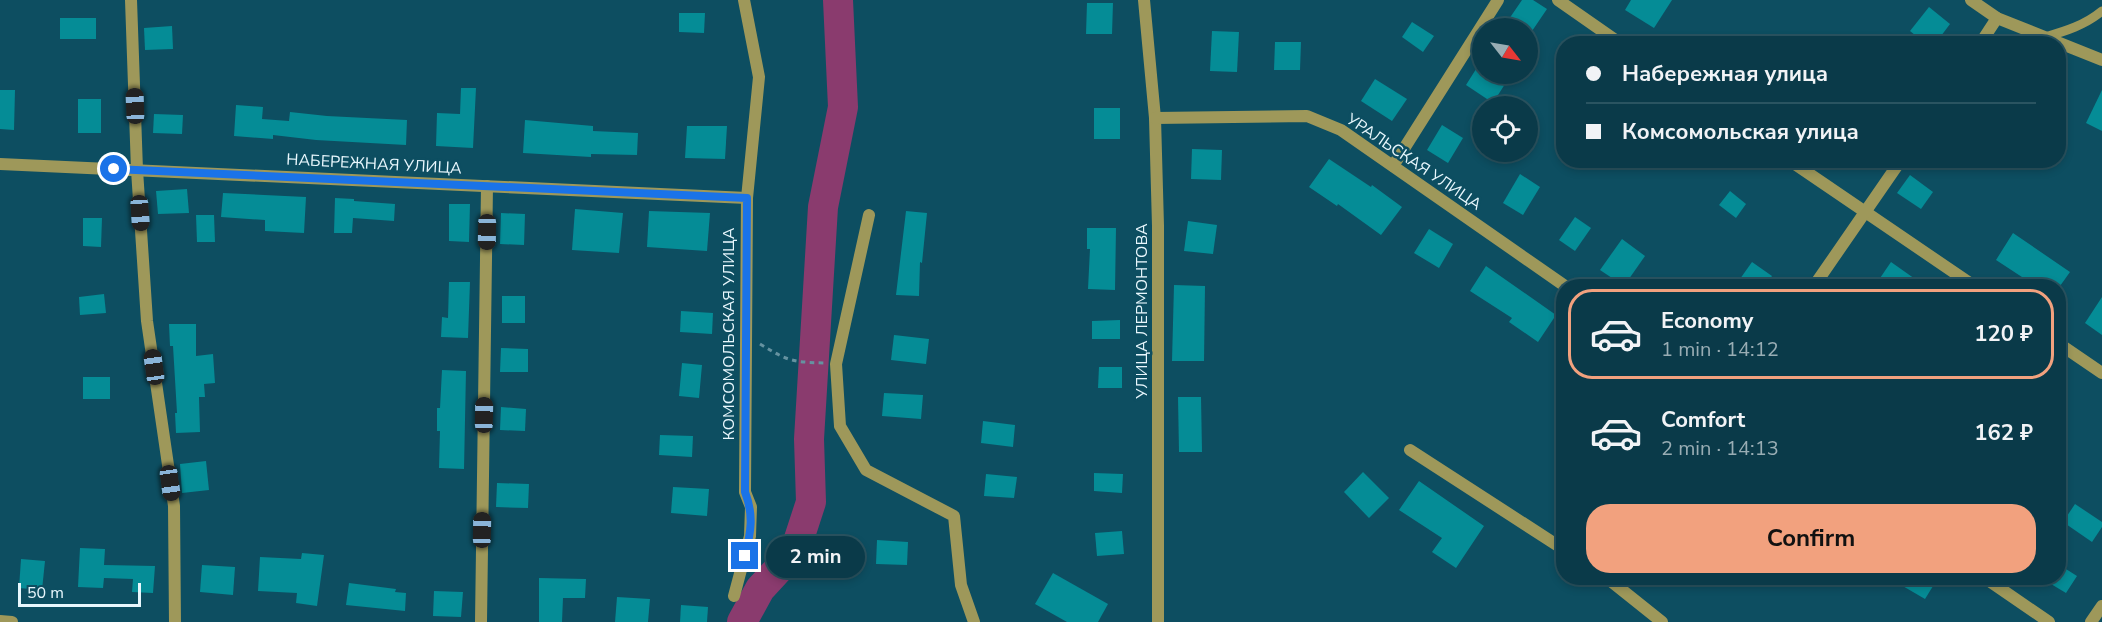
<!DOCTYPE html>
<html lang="en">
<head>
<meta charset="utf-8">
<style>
	:root { --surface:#0a3a49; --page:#184553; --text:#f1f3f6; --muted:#99adb4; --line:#2a5461; --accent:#f2a17e }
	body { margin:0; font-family:"Nunito Sans",sans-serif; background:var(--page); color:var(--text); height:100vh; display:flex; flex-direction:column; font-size:22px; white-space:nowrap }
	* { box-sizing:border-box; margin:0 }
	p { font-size:20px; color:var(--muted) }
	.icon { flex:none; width:33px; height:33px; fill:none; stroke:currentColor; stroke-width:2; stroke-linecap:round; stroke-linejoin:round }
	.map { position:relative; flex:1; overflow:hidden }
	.side { position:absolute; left:1556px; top:279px; width:510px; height:306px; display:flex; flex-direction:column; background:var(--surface); border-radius:24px; box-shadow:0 3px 9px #0003,0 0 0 2px var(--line) }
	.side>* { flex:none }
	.top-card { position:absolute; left:1556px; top:36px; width:510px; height:132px; border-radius:24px; box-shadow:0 3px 9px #0003,0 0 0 2px var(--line); display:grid; align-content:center; height:132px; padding:0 30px; background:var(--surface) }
	.needle { width:39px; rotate:121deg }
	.buttons { position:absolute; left:1472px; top:18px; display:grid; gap:12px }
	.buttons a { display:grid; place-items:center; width:66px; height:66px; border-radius:50%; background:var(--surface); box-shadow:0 3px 9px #0003,0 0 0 2px var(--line); font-size:30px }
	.scale { position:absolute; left:18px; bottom:15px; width:123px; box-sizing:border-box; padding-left:6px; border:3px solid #e8f7fd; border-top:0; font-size:16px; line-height:21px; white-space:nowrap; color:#e8f7fd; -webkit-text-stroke:4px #0d4e61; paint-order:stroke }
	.end { position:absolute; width:27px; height:27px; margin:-14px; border:8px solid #1a73e8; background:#fff; box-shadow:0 0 0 3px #fff }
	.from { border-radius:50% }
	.bubble { position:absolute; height:42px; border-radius:21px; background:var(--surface); box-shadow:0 3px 9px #0003,0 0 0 2px var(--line); font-size:20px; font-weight:700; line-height:42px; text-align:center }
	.car { position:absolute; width:18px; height:36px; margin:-18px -9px; border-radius:8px; box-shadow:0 0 4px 2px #0007; background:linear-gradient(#222 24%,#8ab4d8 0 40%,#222 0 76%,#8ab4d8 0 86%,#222 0) }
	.top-card b { display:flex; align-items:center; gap:21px; height:57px; font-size:22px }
	.top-card b+b { border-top:2px solid var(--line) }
	.top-card i { width:15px; height:15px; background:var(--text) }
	ul { padding:10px 0 0; list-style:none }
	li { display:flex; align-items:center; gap:18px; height:90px; margin:0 12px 9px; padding:0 18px; border:3px solid transparent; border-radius:24px }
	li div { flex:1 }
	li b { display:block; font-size:22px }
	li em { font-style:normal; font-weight:700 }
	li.active { border-color:var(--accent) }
	li>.icon { width:54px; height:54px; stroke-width:1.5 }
	.action { display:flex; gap:12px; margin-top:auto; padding:12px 30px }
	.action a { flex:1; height:69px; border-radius:24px; background:var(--accent); color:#111; font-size:24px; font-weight:700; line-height:69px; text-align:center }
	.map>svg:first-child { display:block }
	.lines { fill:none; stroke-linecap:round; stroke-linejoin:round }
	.river { stroke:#8a3b6e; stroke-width:30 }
	.building { fill:#058c96 }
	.path { stroke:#6592a0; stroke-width:3; stroke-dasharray:4.5 4.5; stroke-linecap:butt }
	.lane { stroke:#9e985a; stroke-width:9 }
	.street { stroke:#9e985a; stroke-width:12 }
	.route { stroke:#1a73e8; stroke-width:8 }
	.labels { text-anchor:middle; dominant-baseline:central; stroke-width:5; stroke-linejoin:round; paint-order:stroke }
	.street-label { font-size:16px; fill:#e8f7fd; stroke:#0d4e61 }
</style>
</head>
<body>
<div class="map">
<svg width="2102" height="622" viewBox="0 0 2102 622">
	<rect width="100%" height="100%" fill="#0d4e61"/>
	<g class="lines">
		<!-- river -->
		<path class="river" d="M 742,622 L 760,589 L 795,551 L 811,502 L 809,439 L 823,207 L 843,107 L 838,0"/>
	</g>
	<!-- building -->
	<g class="building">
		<path d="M 1522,0 L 1533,0 L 1547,9 L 1530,34 L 1527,32 L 1527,28 L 1522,28 L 1509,19 Z"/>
		<path d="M 1631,0 L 1672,0 L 1654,28 L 1625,10 Z"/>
		<path d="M 1087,3 L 1113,3 L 1112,34 L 1086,34 Z"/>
		<path d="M 1929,7 L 1950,24 L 1935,44 L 1926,44 L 1910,31 Z"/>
		<path d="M 679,13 L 705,13 L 704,33 L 679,32 Z"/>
		<rect x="60" y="18" width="36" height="21"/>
		<path d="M 1412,22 L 1434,36 L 1423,52 L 1402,37 Z"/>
		<path d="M 172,26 L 173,49 L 145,50 L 144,28 Z"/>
		<path d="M 1212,31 L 1239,32 L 1237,72 L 1210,71 Z"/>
		<path d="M 1275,42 L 1301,42 L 1300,70 L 1274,70 Z"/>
		<path d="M 1478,66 L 1482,69 L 1482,74 L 1489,74 L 1505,84 L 1493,103 L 1466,85 Z"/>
		<path d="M 1375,79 L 1407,99 L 1392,121 L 1361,101 Z"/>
		<path d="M 461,88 L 476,88 L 473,148 L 436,146 L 437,113 L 460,114 Z"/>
		<path d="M 0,90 L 15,90 L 14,130 L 0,129 Z"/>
		<path d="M 2102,90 L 2102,131 L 2086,123 Z"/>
		<rect x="78" y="99" width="23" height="34"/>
		<path d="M 236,105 L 263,107 L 262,119 L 289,121 L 290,112 L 327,116 L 407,120 L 406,145 L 316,140 L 273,135 L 273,139 L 234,136 Z"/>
		<rect x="1094" y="108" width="26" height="31"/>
		<path d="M 154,114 L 183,115 L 182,134 L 153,133 Z"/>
		<path d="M 525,120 L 593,126 L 593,131 L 638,133 L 637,155 L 591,154 L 591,157 L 523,153 Z"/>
		<path d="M 1442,125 L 1463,138 L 1448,163 L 1427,150 Z"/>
		<path d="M 687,126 L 727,126 L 725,159 L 685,158 Z"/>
		<path d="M 1192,149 L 1222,150 L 1221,180 L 1191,179 Z"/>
		<path d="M 1329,159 L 1371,187 L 1372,185 L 1402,207 L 1381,235 L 1338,204 L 1337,206 L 1309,187 Z"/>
		<path d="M 1520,174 L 1540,187 L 1523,215 L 1503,203 Z"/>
		<path d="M 1910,175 L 1933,192 L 1921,209 L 1897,193 Z"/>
		<path d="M 187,189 L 189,213 L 158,214 L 156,191 Z"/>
		<path d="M 1730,191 L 1746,204 L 1736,218 L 1719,205 Z"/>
		<path d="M 223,193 L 306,197 L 304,233 L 265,231 L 265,220 L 221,217 Z"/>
		<path d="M 335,198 L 354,199 L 354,201 L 395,204 L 394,221 L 353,218 L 352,233 L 334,233 Z"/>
		<path d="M 449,204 L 470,204 L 469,242 L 449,241 Z"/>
		<path d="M 575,209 L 623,213 L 619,253 L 572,250 Z"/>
		<path d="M 649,211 L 710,213 L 707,251 L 647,247 Z"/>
		<path d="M 906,211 L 927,213 L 922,263 L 920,262 L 919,296 L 896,295 Z"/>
		<path d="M 501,213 L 525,214 L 524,245 L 500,244 Z"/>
		<path d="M 196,215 L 214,215 L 215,242 L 197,242 Z"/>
		<path d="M 1575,217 L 1591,228 L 1575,251 L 1559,240 Z"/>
		<path d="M 83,218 L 102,218 L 101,247 L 83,246 Z"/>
		<path d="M 1188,221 L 1217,225 L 1213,254 L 1184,251 Z"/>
		<path d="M 1087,228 L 1116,228 L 1115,290 L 1088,289 L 1090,249 L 1087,249 Z"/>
		<path d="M 1429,229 L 1453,244 L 1439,268 L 1414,253 Z"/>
		<path d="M 2013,233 L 2070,272 L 2060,286 L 2032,286 L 2024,281 L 2025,279 L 1996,260 Z"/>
		<path d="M 1622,239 L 1645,256 L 1624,286 L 1600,270 Z"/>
		<path d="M 1752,262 L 1772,276 L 1765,286 L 1735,286 Z"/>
		<path d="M 1891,262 L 1925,286 L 1886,286 L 1878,281 Z"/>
		<path d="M 1486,266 L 1556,315 L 1538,342 L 1509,322 L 1512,318 L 1470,291 Z"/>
		<path d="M 449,282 L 470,282 L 468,338 L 441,337 L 442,317 L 448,318 Z"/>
		<path d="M 1174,285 L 1205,286 L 1204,361 L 1172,361 Z"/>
		<path d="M 104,294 L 106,313 L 80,315 L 79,297 Z"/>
		<rect x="502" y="296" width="23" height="27"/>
		<path d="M 2102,297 L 2102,335 L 2085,323 Z"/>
		<path d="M 681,311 L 713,313 L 712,334 L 680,332 Z"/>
		<path d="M 1120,320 L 1120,339 L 1092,339 L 1092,321 Z"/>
		<path d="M 169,324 L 196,324 L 196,356 L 213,354 L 215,383 L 204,384 L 205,397 L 199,397 L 200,432 L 176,433 L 175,413 L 177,413 L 173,346 L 170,346 Z"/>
		<path d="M 894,335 L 929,339 L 926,364 L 891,360 Z"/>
		<path d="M 501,348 L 528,349 L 528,372 L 500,372 Z"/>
		<path d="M 682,363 L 702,365 L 699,398 L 679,396 Z"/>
		<path d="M 1099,367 L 1122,367 L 1122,388 L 1098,388 Z"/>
		<path d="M 442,370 L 466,371 L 464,469 L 439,468 L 440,431 L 437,431 L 437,408 L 440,408 Z"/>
		<rect x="83" y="377" width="27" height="22"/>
		<path d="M 884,393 L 923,395 L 921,419 L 882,416 Z"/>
		<path d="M 1178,397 L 1201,397 L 1202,452 L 1179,452 Z"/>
		<path d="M 501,407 L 526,409 L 525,431 L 500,430 Z"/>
		<path d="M 983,421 L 1015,425 L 1013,447 L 981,443 Z"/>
		<path d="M 660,435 L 693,436 L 692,457 L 659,455 Z"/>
		<path d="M 206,461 L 209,490 L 182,493 L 180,464 Z"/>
		<path d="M 1363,472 L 1389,498 L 1369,518 L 1344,492 Z"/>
		<path d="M 1094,473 L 1123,474 L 1122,493 L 1094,491 Z"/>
		<path d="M 986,474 L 1017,477 L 1014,498 L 984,496 Z"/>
		<path d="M 1419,481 L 1484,526 L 1456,568 L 1432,552 L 1442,538 L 1399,510 Z"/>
		<path d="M 497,483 L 529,484 L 528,508 L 496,507 Z"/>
		<path d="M 673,487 L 709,489 L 707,516 L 671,513 Z"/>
		<path d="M 2075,504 L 2102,522 L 2102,527 L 2092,542 L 2063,522 Z"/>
		<path d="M 1122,531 L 1124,554 L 1097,556 L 1095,533 Z"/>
		<path d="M 877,540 L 908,542 L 907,565 L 876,564 Z"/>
		<path d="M 80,548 L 105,549 L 104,565 L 155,566 L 153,593 L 132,592 L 133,579 L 104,578 L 103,588 L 78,587 Z"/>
		<path d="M 302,553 L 324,555 L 317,606 L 296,603 L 297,593 L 258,591 L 260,557 L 301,559 Z"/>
		<path d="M 21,559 L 45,561 L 42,590 L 19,588 Z"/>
		<path d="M 2058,564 L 2077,576 L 2066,593 L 2041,578 L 2058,578 Z"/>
		<path d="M 202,565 L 235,567 L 233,595 L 200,592 Z"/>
		<path d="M 1053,573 L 1108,604 L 1098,622 L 1067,622 L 1035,604 Z"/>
		<path d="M 539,578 L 586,579 L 585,598 L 563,598 L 562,622 L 539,622 Z"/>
		<path d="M 1889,578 L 1938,578 L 1925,599 Z"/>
		<path d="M 349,583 L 396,589 L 395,592 L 406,593 L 405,611 L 346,605 Z"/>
		<path d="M 434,591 L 463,592 L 461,617 L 433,616 Z"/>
		<path d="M 617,597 L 650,599 L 648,622 L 615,622 Z"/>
		<path d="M 681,605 L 708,607 L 707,622 L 680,622 Z"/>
	</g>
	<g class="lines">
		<!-- path -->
		<path class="path" d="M 760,344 C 788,361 791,362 824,363"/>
		<!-- lane -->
		<path class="lane" d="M 2045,37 C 2066,31 2085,25 2102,11"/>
		<!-- street -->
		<g class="street">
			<path d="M 131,0 L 137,170 L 147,321 L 174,506 L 175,622"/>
			<path d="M 1144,0 L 1155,118 L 1158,226 L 1158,622"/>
			<path d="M 1558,0 L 1621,44"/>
			<path d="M 1971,0 L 1997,18 L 2102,60"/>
			<path d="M 1980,44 L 1997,18"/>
			<path d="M 1155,118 L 1307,116 L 1341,130 L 1565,286"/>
			<path d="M 1789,160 L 1974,286"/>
			<path d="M 0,164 L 747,198"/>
			<path d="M 1393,166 L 1498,0"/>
			<path d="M 869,215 L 836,364 L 840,426 L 866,470 L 954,516 L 961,585 L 974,622"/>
			<path d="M 1814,286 L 1901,160"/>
			<path d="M 2058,343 L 2102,373"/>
			<path d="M 1410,450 L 1563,549"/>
			<path d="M 1607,578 L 1662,622"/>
			<path d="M 1985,578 L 2049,622"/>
			<path d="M 734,596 L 750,536 L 751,507 L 745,492 L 747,198 L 759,77 L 744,0"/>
			<path d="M 0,621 L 12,622"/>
			<path d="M 481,622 L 487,186"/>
			<path d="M 2091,622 L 2102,606"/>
		</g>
	</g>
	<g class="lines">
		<!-- route -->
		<path class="route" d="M 114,169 L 747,198 L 745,492 C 754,515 751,532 745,556"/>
	</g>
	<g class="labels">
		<!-- street labels -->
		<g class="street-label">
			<text transform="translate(1414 162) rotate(34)">УРАЛЬСКАЯ УЛИЦА</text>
			<text transform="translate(374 164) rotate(3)">НАБЕРЕЖНАЯ УЛИЦА</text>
			<text transform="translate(1142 311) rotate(-90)">УЛИЦА ЛЕРМОНТОВА</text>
			<text transform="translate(729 334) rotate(-90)">КОМСОМОЛЬСКАЯ УЛИЦА</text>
		</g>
	</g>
</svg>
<div class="buttons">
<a><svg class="needle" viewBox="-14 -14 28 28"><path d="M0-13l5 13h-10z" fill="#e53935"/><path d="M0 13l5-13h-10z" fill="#99adb4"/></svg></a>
<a><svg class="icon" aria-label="locate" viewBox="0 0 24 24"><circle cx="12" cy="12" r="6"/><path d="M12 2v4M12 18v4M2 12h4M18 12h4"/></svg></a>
</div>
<div class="scale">50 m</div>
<i class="end from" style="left:114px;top:169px"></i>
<i class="end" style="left:745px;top:556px"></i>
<div class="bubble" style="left:766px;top:536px;width:99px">2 min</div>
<i class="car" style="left:135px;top:106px;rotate:358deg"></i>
<i class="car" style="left:140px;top:213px;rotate:176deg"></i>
<i class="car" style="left:487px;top:232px;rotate:181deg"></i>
<i class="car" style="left:154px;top:367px;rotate:352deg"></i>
<i class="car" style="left:484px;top:415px;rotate:1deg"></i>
<i class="car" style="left:170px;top:483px;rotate:172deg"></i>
<i class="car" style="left:482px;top:530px;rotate:1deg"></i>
<div class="top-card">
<b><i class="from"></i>Набережная улица</b>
<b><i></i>Комсомольская улица</b>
</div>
<section class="side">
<ul>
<li class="active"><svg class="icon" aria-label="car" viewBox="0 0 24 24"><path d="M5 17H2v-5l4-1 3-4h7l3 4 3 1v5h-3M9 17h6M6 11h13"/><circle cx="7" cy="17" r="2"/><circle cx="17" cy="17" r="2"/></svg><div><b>Economy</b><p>1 min · 14:12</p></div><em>120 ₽</em></li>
<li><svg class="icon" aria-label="car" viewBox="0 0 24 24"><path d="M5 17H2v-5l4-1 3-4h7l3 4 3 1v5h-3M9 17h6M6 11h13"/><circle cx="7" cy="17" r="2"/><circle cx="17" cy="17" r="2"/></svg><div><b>Comfort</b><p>2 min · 14:13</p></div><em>162 ₽</em></li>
</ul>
<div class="action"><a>Confirm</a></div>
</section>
</div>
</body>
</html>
